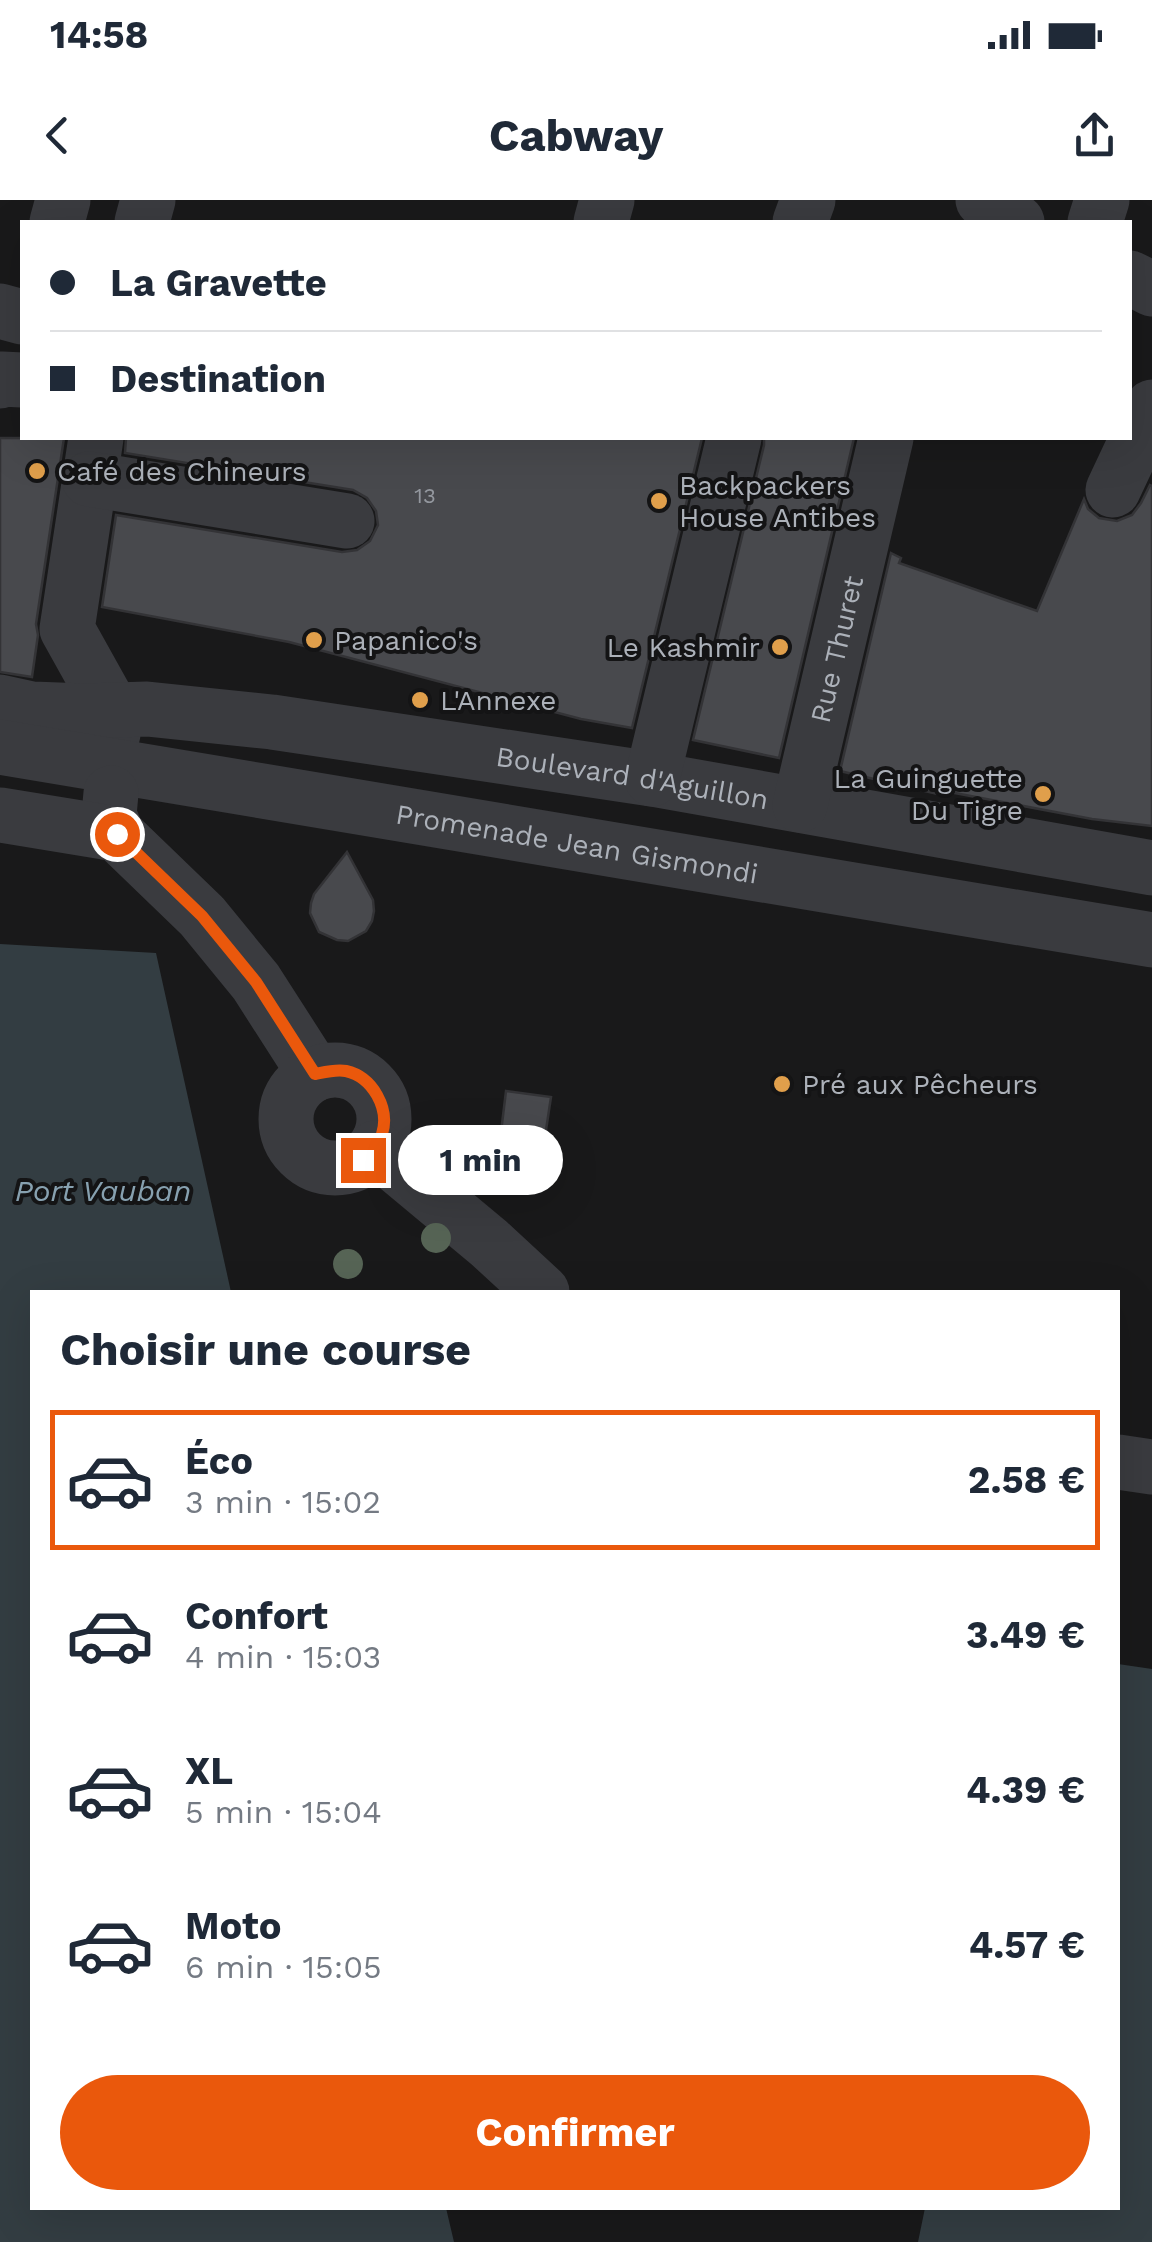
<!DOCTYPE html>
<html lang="fr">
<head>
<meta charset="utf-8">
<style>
	:root { --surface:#fff; --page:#f2f2f3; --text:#1f2937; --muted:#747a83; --line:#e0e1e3; --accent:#ea580c }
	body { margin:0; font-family:"Work Sans",sans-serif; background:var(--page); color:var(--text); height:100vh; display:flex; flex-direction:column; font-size:38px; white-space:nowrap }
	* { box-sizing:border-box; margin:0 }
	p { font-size:32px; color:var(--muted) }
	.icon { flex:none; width:55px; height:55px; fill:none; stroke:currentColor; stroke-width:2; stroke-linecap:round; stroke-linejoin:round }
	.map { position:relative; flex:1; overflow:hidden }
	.panel { position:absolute; left:30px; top:1090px; width:1090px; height:920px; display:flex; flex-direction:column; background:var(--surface); border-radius:0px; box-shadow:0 10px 40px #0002 }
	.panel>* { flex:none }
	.guide { position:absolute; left:20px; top:20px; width:1112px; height:220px; border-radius:0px; box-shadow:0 10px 40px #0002; display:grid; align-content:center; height:220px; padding:0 30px; background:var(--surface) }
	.end { position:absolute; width:45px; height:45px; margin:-22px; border:12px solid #ea580c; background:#fff; box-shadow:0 0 0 5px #fff }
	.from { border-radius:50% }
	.bubble { position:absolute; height:70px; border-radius:35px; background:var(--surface); box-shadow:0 10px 40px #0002; font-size:32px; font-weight:700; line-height:70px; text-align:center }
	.guide b { display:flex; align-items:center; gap:35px; height:95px; font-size:38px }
	.guide b+b { border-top:2px solid var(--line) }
	.guide i { width:25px; height:25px; background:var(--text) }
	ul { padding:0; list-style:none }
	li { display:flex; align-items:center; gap:30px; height:140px; margin:0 20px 15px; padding:0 10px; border:5px solid transparent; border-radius:0px }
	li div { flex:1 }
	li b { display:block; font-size:38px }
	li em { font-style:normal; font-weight:700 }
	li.current { border-color:var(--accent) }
	li>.icon { width:90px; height:90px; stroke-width:1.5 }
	h2 { padding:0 30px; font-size:45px; line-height:120px }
	.cta { display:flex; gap:20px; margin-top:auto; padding:20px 30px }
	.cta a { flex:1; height:115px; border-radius:60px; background:var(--accent); color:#fff; font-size:40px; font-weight:700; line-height:115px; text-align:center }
	.status { display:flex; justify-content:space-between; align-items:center; height:70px; padding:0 50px; background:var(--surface); direction:ltr }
	.status svg { height:28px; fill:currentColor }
	header { display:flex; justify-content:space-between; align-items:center; height:130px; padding:0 30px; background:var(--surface); font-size:45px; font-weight:700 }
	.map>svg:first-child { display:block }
	.water { fill:#333d42 }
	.building { fill:#48494d; stroke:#333336; stroke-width:2.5 }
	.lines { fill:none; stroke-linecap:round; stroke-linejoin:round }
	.minor { stroke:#3a3b3f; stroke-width:55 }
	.tree { fill:#566455 }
	.route { stroke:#ea580c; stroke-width:12 }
	.poi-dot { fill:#e09f4b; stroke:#141415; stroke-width:4 }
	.labels { text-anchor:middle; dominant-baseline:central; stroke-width:8; stroke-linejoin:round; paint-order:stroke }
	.number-label { font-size:22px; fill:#93979e }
	.poi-label { font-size:28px; fill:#acb1b9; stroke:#141415; text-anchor:start }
	.street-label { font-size:28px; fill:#acb1b9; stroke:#141415 }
	.water-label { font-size:30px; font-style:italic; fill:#87a1b0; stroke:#141415 }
</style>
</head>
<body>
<div class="status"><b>14:58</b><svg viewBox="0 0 49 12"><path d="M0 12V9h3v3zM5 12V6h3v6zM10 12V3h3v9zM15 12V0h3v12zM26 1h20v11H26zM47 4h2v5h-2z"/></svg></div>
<header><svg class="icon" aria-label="back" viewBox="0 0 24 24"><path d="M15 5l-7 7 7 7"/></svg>Cabway<svg class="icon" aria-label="share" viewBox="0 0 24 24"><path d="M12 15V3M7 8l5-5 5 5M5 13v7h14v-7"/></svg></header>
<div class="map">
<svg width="1152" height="2042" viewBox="0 0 1152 2042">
	<rect width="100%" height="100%" fill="#19191a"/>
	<!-- water -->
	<g class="water">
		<path d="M 0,744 L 156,753 L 231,1092 L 32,1092 L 32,2008 L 446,2008 L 454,2042 L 0,2042 Z"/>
		<path d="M 1118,1464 L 1152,1469 L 1152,2042 L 918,2042 L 925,2008 L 1118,2008 Z"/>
	</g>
	<!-- building -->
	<g class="building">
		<path d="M 0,238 L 64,238 L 36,424 L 38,435 L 32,477 L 0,472 Z"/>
		<path d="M 126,238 L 702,238 L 632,528 L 581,519 L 289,442 L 102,407 L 116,315 L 342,352 L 357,350 L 370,341 L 378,325 L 376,311 L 367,298 L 353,290 L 125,253 Z"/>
		<path d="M 764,238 L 854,238 L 779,558 L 693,540 L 764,245 Z"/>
		<path d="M 1150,285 L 1152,286 L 1152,626 L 1092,619 L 944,591 L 942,595 L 840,571 L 891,353 L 901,358 L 899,363 L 1037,411 L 1084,299 L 1088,309 L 1099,318 L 1117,321 L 1132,315 L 1141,303 Z"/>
		<path d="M 347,652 L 373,700 L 374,711 L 372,721 L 366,731 L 348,741 L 337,740 L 319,732 L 310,713 L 311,703 L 314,694 Z"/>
		<path d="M 506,891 L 551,897 L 545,937 L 501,932 Z"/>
	</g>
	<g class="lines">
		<!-- minor -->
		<g class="minor">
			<path d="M 983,0 L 1017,22"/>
			<path d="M 57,22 L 63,0"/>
			<path d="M 142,22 L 148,0"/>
			<path d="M 601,22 L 607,0"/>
			<path d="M 800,22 L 808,0"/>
			<path d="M 1095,22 L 1102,0"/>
			<path d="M 1130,78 L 1152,89"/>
			<path d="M 0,111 L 22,117"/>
			<path d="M 0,181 L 2,179 L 22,180"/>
			<path d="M 96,238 L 67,429 L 111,508 L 113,534"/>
			<path d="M 89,279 L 347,321"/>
			<path d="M 1113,290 L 1152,207"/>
			<path id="s1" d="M 0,502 L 32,509 L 85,511 L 147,509 L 272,522 L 652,579 L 1152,668"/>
			<path id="s2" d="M 0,547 L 1152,740"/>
			<path d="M 652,579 L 734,238"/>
			<path d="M 111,593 L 109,615 L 117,634 L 202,716 L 256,782 L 315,874"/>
			<path id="s3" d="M 800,605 L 886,238"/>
			<path d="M 0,615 L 117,634"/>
			<circle cx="335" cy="919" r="49"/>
			<path d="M 375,948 L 489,1043 L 542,1092"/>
			<path d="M 1118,1262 L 1152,1267"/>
		</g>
	</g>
	<!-- trees -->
	<g class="tree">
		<circle cx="436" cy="1038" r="15"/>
		<circle cx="348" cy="1064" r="15"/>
	</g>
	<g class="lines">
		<!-- route -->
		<path class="route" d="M 117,634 L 202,716 L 256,782 L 315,874 C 325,872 336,869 346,871 C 373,877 390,909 382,934 C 379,945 371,952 363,960"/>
	</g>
	<!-- markers -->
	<g class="poi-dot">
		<circle cx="37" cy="271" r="10"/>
		<circle cx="659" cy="301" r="10"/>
		<circle cx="314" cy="440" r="10"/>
		<circle cx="780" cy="447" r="10"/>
		<circle cx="420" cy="500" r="10"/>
		<circle cx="1043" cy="594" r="10"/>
		<circle cx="782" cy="884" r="10"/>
	</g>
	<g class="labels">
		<!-- number labels -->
		<g class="number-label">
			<text x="425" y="295">13</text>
		</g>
		<!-- poi labels -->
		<g class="poi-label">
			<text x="57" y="271">Café des Chineurs</text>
			<text x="679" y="285">Backpackers<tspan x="679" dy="32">House Antibes</tspan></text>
			<text x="334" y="440">Papanico's</text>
			<text x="760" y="447" text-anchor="end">Le Kashmir</text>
			<text x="440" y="500">L'Annexe</text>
			<text x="1023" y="578" text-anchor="end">La Guinguette<tspan x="1023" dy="32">Du Tigre</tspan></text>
			<text x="802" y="884">Pré aux Pêcheurs</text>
		</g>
		<!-- street labels -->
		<g class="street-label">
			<text stroke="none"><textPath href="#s3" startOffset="160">Rue Thuret</textPath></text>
			<text stroke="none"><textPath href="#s1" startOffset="638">Boulevard d'Aguillon</textPath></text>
			<text stroke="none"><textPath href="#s2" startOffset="585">Promenade Jean Gismondi</textPath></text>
		</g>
		<!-- water labels -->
		<g class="water-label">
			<text x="103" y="990">Port Vauban</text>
		</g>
	</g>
</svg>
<i class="end from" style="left:117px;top:634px"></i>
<i class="end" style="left:363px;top:960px"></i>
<div class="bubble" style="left:398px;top:925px;width:165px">1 min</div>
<div class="guide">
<b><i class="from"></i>La Gravette</b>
<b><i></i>Destination</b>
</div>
<section class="panel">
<h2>Choisir une course</h2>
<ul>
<li class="current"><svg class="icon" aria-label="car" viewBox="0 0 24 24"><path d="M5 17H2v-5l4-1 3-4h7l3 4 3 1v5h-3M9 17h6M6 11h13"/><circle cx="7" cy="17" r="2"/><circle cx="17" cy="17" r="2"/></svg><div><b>Éco</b><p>3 min · 15:02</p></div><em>2.58 €</em></li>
<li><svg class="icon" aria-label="car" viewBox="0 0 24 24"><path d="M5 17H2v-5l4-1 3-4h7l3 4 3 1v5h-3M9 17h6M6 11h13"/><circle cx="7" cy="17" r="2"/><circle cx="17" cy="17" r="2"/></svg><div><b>Confort</b><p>4 min · 15:03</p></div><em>3.49 €</em></li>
<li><svg class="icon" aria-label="car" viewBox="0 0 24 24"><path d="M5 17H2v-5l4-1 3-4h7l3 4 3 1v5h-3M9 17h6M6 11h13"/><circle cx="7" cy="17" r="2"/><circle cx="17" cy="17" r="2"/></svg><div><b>XL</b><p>5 min · 15:04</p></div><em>4.39 €</em></li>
<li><svg class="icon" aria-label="car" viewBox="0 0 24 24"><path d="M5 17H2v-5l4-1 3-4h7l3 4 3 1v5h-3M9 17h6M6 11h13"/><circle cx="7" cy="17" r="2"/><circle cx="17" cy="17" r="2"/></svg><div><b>Moto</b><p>6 min · 15:05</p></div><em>4.57 €</em></li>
</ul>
<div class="cta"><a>Confirmer</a></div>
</section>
</div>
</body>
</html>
